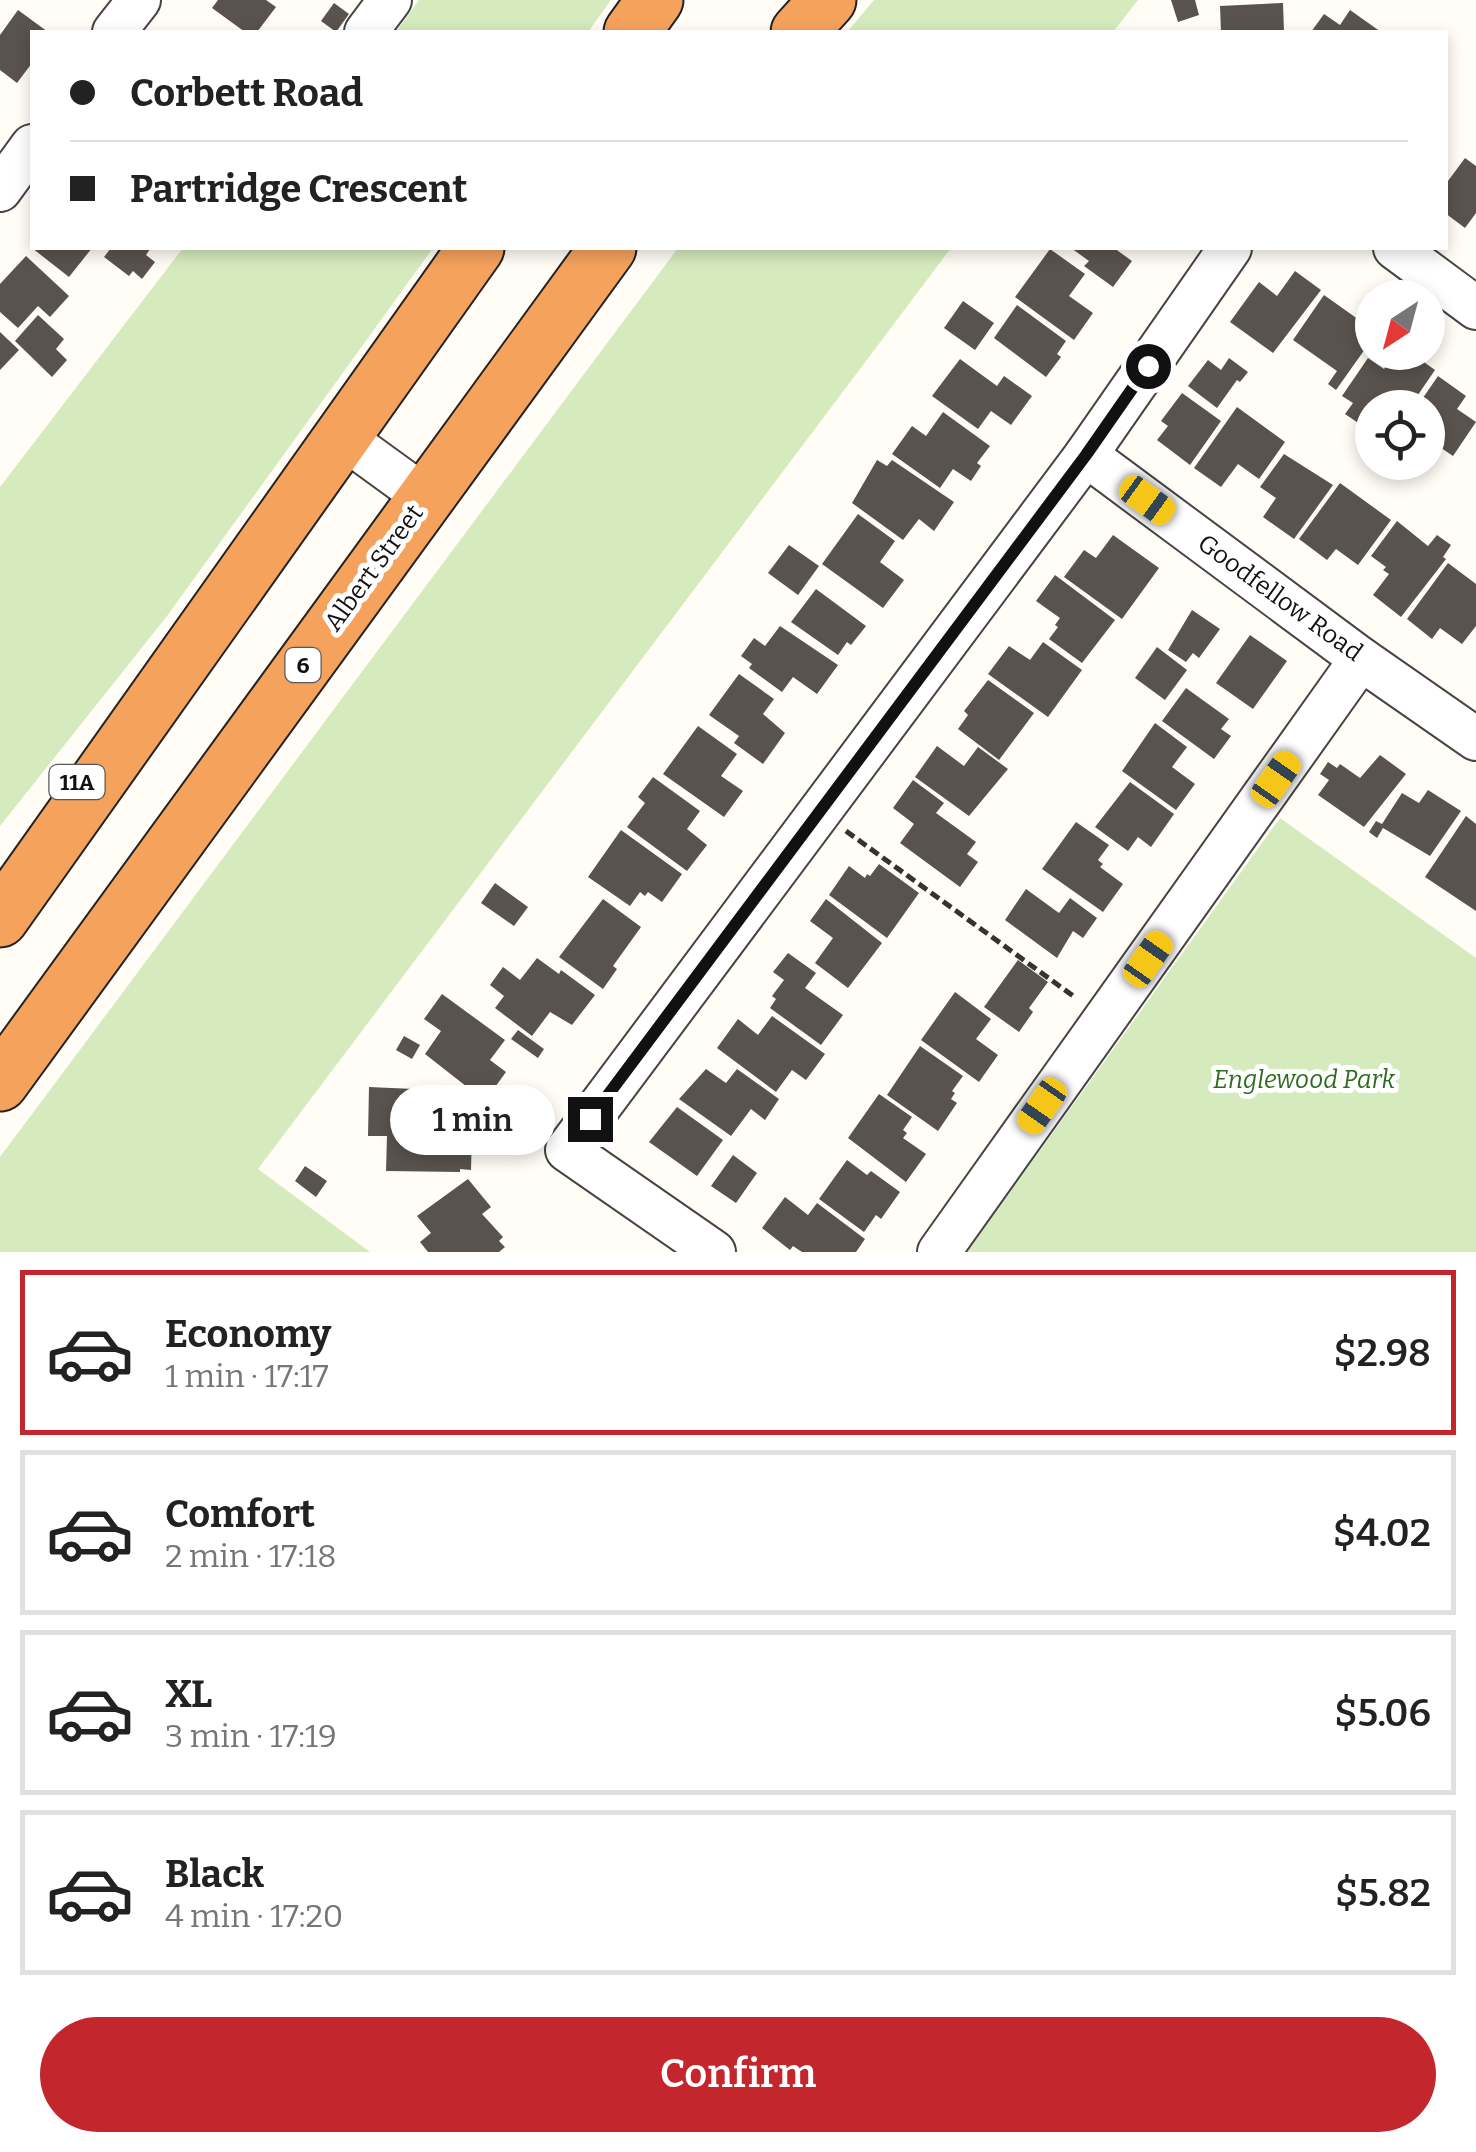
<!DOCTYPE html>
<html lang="en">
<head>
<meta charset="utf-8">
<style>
	:root { --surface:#fff; --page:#f2f2f2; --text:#222; --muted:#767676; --line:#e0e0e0; --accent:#c4262e }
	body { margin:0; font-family:Bitter,serif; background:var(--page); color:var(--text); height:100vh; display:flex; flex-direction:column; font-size:38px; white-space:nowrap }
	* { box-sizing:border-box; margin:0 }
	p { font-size:32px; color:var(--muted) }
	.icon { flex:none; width:55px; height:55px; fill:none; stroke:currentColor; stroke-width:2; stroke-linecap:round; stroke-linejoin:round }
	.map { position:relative; height:1252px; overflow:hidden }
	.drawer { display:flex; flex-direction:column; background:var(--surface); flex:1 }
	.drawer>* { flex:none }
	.top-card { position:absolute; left:30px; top:30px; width:1418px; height:220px; border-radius:0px; box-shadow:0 5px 15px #0003; display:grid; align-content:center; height:220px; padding:0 40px; background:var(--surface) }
	.needle { width:65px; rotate:216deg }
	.fabs { position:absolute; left:1355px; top:280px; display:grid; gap:20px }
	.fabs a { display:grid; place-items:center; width:90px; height:90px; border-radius:50%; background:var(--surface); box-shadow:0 5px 15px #0003; font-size:50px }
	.end { position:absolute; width:45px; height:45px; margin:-22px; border:12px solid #111; background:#fff; box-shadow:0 0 0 5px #fff }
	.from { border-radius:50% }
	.bubble { position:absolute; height:70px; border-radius:35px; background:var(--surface); box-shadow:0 5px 15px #0003; font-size:32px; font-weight:600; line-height:70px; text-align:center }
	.car { position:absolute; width:30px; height:60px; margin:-30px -15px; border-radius:12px; box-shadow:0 0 8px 2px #0007; background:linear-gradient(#f5c518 24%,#345 0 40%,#f5c518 0 76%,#345 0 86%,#f5c518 0) }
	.top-card b { display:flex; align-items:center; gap:35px; height:95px; font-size:38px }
	.top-card b+b { border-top:2px solid var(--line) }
	.top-card i { width:25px; height:25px; background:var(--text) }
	ul { padding:18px 0 0; list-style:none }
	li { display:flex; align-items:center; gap:30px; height:165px; margin:0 20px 15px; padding:0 20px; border:5px solid var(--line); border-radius:0px }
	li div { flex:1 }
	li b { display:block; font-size:38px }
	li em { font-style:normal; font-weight:600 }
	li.selected { border-color:var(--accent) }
	li>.icon { width:90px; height:90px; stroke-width:1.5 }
	.action { display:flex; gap:20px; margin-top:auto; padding:20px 40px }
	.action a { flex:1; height:115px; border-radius:60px; background:var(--accent); color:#fff; font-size:40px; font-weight:600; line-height:115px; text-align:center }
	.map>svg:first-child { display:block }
	.green { fill:#d5ebbd }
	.building { fill:#5a524d }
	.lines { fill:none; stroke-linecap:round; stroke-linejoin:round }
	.minor-casing { stroke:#444; stroke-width:46 }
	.highway-casing { stroke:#222; stroke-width:59 }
	.path { stroke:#333; stroke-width:5; stroke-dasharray:10 5; stroke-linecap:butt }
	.minor { stroke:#fff; stroke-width:42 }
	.highway { stroke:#f5a25d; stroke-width:55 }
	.route { stroke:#111; stroke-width:12 }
	.labels { text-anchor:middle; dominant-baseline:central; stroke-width:10; stroke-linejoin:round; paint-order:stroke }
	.shield { fill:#fff; stroke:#585858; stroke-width:2.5 }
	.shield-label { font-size:22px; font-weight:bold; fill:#111 }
	.street-label { font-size:25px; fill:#111; stroke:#fff }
	.park-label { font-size:25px; font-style:italic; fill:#2f6b1f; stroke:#fff }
</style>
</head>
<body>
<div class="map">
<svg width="1476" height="1252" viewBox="0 0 1476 1252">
	<rect width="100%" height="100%" fill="#fffdf5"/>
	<!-- green -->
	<g class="green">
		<path d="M 419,0 L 611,0 L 588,32 L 396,32 Z"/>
		<path d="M 874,0 L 1138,0 L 1113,32 L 847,32 Z"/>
		<path d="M 183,248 L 433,248 L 167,616 L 0,826 L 0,487 Z"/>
		<path d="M 678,248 L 951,248 L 258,1169 L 370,1252 L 0,1252 L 0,1157 Z"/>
		<path d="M 1280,818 L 1476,958 L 1476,1252 L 967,1252 Z"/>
	</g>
	<!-- building -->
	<g class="building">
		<path d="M 218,0 L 266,0 L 276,7 L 257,32 L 245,32 L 212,8 Z"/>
		<path d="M 1171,0 L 1195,0 L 1199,15 L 1178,22 Z"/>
		<path d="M 334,3 L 349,14 L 336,32 L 321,21 Z"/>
		<path d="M 1283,3 L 1284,32 L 1221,32 L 1220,6 Z"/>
		<path d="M 18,10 L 48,32 L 32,32 L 32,63 L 17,83 L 0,70 L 0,35 Z"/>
		<path d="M 1350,10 L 1381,32 L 1311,32 L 1324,14 L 1340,25 Z"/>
		<path d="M 1465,158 L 1476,166 L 1476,213 L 1465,228 L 1445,213 L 1445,185 Z"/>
		<path d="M 32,248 L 92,248 L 69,277 Z"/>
		<path d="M 111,248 L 147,248 L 150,249 L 146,255 L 155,262 L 142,279 L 133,271 L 129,276 L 104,257 Z"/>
		<path d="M 1071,248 L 1114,248 L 1132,261 L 1113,287 L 1084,266 L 1089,261 Z"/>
		<path d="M 1050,249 L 1085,274 L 1069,296 L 1093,313 L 1074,340 L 1015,297 Z"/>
		<path d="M 26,256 L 69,296 L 50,317 L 38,306 L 18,328 L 0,312 L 0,284 Z"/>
		<path d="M 1295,271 L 1321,290 L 1273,353 L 1230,322 L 1259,282 L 1277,296 Z"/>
		<path d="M 1324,295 L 1362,322 L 1355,331 L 1370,342 L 1336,390 L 1328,384 L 1337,371 L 1293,340 Z"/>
		<path d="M 963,301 L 994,323 L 975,350 L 944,328 Z"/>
		<path d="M 1017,305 L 1066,341 L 1057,354 L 1061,357 L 1046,377 L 994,338 Z"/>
		<path d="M 38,315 L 64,339 L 56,349 L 67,360 L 52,377 L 15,341 Z"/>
		<path d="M 0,332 L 19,350 L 0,370 Z"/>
		<path d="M 1405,352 L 1410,352 L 1435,370 L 1409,408 L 1372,408 L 1372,421 L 1367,429 L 1345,414 L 1353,403 L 1342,396 L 1368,358 L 1384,369 L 1389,362 L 1395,366 Z"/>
		<path d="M 1229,358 L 1248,372 L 1240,382 L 1237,380 L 1217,408 L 1188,386 L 1208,360 L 1221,370 Z"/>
		<path d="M 960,359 L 997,386 L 1004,376 L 1032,396 L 1011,425 L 991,411 L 978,429 L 932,396 Z"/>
		<path d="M 1438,376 L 1466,396 L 1457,409 L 1476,422 L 1453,456 L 1428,439 L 1428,408 L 1416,408 Z"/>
		<path d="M 1182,393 L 1221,421 L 1190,465 L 1157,440 L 1168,426 L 1161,421 Z"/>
		<path d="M 1237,407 L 1285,442 L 1259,479 L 1238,464 L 1221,487 L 1194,468 Z"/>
		<path d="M 943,412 L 990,446 L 977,463 L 981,466 L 971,481 L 953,469 L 940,488 L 892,454 L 912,426 L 926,436 Z"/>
		<path d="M 1284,454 L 1333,485 L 1294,539 L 1263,517 L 1276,498 L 1260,487 Z"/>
		<path d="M 877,460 L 887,466 L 892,460 L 954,502 L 934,531 L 919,519 L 903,540 L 852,503 Z"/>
		<path d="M 1340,483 L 1391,520 L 1358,565 L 1336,549 L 1327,560 L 1299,539 Z"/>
		<path d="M 858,514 L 895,541 L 880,562 L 904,580 L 883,608 L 822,564 Z"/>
		<path d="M 1397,521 L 1428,546 L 1437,535 L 1451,545 L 1443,557 L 1446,559 L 1401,617 L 1373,595 L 1389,574 L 1383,570 L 1386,567 L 1371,556 Z"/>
		<path d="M 1113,535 L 1159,568 L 1122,619 L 1064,577 L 1084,550 L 1096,558 Z"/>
		<path d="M 789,545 L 819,566 L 798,595 L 768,573 Z"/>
		<path d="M 1448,563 L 1476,584 L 1476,626 L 1462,644 L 1440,628 L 1432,639 L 1407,619 Z"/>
		<path d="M 1055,575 L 1115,620 L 1082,663 L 1049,639 L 1058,627 L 1055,625 L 1060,618 L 1036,601 Z"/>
		<path d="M 816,589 L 866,626 L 851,645 L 847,642 L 838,655 L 791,622 Z"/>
		<path d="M 1192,610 L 1220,629 L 1199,658 L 1193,653 L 1186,662 L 1168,650 Z"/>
		<path d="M 780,626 L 838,665 L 817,694 L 793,677 L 782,692 L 749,668 L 752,664 L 741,656 L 754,638 L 765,646 Z"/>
		<path d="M 1250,635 L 1287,661 L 1253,709 L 1216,683 Z"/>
		<path d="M 1043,642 L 1082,670 L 1048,717 L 988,674 L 1009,646 L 1030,660 Z"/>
		<path d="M 1157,647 L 1187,670 L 1165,700 L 1135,678 Z"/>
		<path d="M 739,674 L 774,699 L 763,714 L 785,733 L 763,764 L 734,743 L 739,736 L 709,715 Z"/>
		<path d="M 988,680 L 1034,713 L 999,760 L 958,729 L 968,715 L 964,711 Z"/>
		<path d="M 1186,688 L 1229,719 L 1221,729 L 1231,736 L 1214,759 L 1162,721 Z"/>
		<path d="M 1155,723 L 1187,747 L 1172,767 L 1195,784 L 1176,810 L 1122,771 Z"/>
		<path d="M 698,726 L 737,754 L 721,776 L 743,791 L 724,817 L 663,774 Z"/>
		<path d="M 937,746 L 964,766 L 978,747 L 1008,769 L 969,816 L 915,777 Z"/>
		<path d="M 1380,755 L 1406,774 L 1364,827 L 1318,795 L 1329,780 L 1320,774 L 1328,762 L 1337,768 L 1340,764 L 1360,778 Z"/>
		<path d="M 653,777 L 700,811 L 687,829 L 707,845 L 687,871 L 627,827 L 645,803 L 638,797 Z"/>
		<path d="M 913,780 L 944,803 L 936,813 L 976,842 L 967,854 L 978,862 L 960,887 L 900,843 L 914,824 L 893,808 Z"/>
		<path d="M 1130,782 L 1174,814 L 1151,847 L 1138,837 L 1128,851 L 1095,827 Z"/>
		<path d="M 1428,790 L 1461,811 L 1430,856 L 1383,828 L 1377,838 L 1369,832 L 1376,821 L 1382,824 L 1402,793 L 1419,803 Z"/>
		<path d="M 1466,816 L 1476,824 L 1476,911 L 1425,877 Z"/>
		<path d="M 1076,822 L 1109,845 L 1098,860 L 1103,864 L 1100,867 L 1123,884 L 1103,912 L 1042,869 Z"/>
		<path d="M 621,830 L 682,874 L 662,902 L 648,892 L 645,896 L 640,892 L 630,906 L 588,877 Z"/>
		<path d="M 879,864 L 919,893 L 887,938 L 829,895 L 849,866 L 865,878 L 867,874 L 870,876 Z"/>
		<path d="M 495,883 L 528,907 L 514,926 L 481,903 Z"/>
		<path d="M 1026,889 L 1059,913 L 1070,898 L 1097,918 L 1083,938 L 1073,931 L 1057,958 L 1005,920 Z"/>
		<path d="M 603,899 L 641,927 L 613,966 L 617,969 L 603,989 L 559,957 Z"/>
		<path d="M 826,899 L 882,943 L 848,988 L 815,963 L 833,938 L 810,921 Z"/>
		<path d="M 788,953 L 816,973 L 805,988 L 843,1015 L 821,1045 L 770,1008 L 776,999 L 772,996 L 784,980 L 773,972 Z"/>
		<path d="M 537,958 L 559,974 L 561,970 L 595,995 L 572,1025 L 550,1012 L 532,1036 L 495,1008 L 504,996 L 490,985 L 503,967 L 520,980 Z"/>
		<path d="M 1018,960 L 1048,982 L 1029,1008 L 1033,1012 L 1019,1032 L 984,1007 Z"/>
		<path d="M 955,992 L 991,1019 L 976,1039 L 998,1055 L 979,1082 L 921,1040 Z"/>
		<path d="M 442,994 L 505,1040 L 490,1060 L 506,1072 L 485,1101 L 425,1054 L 441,1031 L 424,1019 Z"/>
		<path d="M 772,1016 L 825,1054 L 806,1080 L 792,1070 L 776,1092 L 717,1048 L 738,1019 L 758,1035 Z"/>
		<path d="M 518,1030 L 544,1049 L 538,1058 L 511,1039 Z"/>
		<path d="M 404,1036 L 420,1045 L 412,1059 L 396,1050 Z"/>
		<path d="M 920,1046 L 963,1076 L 952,1091 L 955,1093 L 951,1099 L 957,1103 L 938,1131 L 887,1095 Z"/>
		<path d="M 706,1069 L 726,1083 L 737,1069 L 779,1099 L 765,1120 L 751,1109 L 731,1136 L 679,1099 Z"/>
		<path d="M 369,1087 L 459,1091 L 459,1132 L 472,1132 L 471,1170 L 460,1169 L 460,1172 L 386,1171 L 387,1136 L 368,1136 Z"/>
		<path d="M 879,1094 L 912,1117 L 903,1130 L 907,1133 L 903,1138 L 926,1154 L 906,1182 L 848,1138 Z"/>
		<path d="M 677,1107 L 723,1140 L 697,1176 L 649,1142 Z"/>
		<path d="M 733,1155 L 757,1173 L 736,1203 L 711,1186 Z"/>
		<path d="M 847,1160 L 867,1175 L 871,1171 L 900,1192 L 881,1219 L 876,1215 L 864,1232 L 819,1199 Z"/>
		<path d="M 305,1166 L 327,1181 L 316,1197 L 295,1181 Z"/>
		<path d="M 468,1179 L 491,1207 L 482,1214 L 503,1237 L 499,1241 L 505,1247 L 499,1252 L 428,1252 L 420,1242 L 431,1233 L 417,1216 Z"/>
		<path d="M 785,1197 L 808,1215 L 817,1203 L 865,1239 L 856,1252 L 802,1252 L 793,1246 L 790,1250 L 762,1228 Z"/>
	</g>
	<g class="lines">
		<!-- minor casing -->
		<g class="minor-casing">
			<g id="minor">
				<path d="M 114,32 L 139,0"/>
				<path d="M 366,32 L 390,0"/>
				<path d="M 0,190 L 32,146"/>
				<path d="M 1395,248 L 1476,308"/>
				<path d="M 341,436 L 425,497"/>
				<path d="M 1086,455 L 1361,659 L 1476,739"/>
				<path d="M 714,1252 L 567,1150 L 1086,455 L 1230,248"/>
				<path d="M 939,1252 L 1361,659"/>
			</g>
		</g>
		<!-- highway casing -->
		<g class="highway-casing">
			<g id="highway">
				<path d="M 632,32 L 655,0"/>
				<path d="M 799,32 L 828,0"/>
				<path d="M 0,919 L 476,248"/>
				<path d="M 0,1083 L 608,248"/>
			</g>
		</g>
		<!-- path -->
		<path class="path" d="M 846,831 L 1076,998"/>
		<!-- minor -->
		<use href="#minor" class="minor"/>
		<!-- highway -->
		<use href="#highway" class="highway"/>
	</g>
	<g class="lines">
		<!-- route -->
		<path class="route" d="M 590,1119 L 1086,455 L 1148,366"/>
	</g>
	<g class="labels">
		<!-- shield labels -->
		<g class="shield">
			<rect x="285.5" y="648" width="35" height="34" rx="8"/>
			<rect x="49.5" y="765" width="55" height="34" rx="8"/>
		</g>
		<g class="shield-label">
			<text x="303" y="665">6</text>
			<text x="77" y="782">11A</text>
		</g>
		<!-- street labels -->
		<g class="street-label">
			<text transform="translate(374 568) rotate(-54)">Albert Street</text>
			<text transform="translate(1280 598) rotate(36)">Goodfellow Road</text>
		</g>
		<!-- park labels -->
		<g class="park-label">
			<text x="1304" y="1080">Englewood Park</text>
		</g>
	</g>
</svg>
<div class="fabs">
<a><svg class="needle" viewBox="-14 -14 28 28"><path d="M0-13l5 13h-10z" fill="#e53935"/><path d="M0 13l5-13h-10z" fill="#767676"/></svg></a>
<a><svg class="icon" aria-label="locate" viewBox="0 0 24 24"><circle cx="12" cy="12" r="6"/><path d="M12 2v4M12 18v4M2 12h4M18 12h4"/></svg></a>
</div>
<i class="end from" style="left:1148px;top:366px"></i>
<i class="end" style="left:590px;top:1119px"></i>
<div class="bubble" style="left:390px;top:1085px;width:165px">1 min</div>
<i class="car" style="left:1147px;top:500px;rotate:126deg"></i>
<i class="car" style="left:1276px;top:779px;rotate:35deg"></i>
<i class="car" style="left:1148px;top:959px;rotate:35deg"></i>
<i class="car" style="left:1042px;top:1106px;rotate:215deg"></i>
<div class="top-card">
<b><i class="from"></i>Corbett Road</b>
<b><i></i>Partridge Crescent</b>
</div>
</div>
<section class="drawer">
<ul>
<li class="selected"><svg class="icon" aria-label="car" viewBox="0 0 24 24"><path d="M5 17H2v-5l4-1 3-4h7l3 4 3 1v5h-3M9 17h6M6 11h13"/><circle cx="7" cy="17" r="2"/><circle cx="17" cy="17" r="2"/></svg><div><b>Economy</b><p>1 min · 17:17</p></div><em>$2.98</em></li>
<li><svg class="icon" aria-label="car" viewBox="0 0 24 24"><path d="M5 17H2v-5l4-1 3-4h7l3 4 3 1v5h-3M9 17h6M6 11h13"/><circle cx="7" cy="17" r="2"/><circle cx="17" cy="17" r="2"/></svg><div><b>Comfort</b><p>2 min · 17:18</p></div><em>$4.02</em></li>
<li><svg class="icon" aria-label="car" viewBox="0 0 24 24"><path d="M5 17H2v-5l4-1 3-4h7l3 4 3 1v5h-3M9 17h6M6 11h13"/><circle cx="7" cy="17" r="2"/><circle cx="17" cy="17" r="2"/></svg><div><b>XL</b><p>3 min · 17:19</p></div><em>$5.06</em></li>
<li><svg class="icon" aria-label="car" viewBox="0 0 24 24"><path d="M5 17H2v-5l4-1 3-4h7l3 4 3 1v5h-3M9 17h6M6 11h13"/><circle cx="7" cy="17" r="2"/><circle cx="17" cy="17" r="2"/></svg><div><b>Black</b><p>4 min · 17:20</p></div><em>$5.82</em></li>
</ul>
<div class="action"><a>Confirm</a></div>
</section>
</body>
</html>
